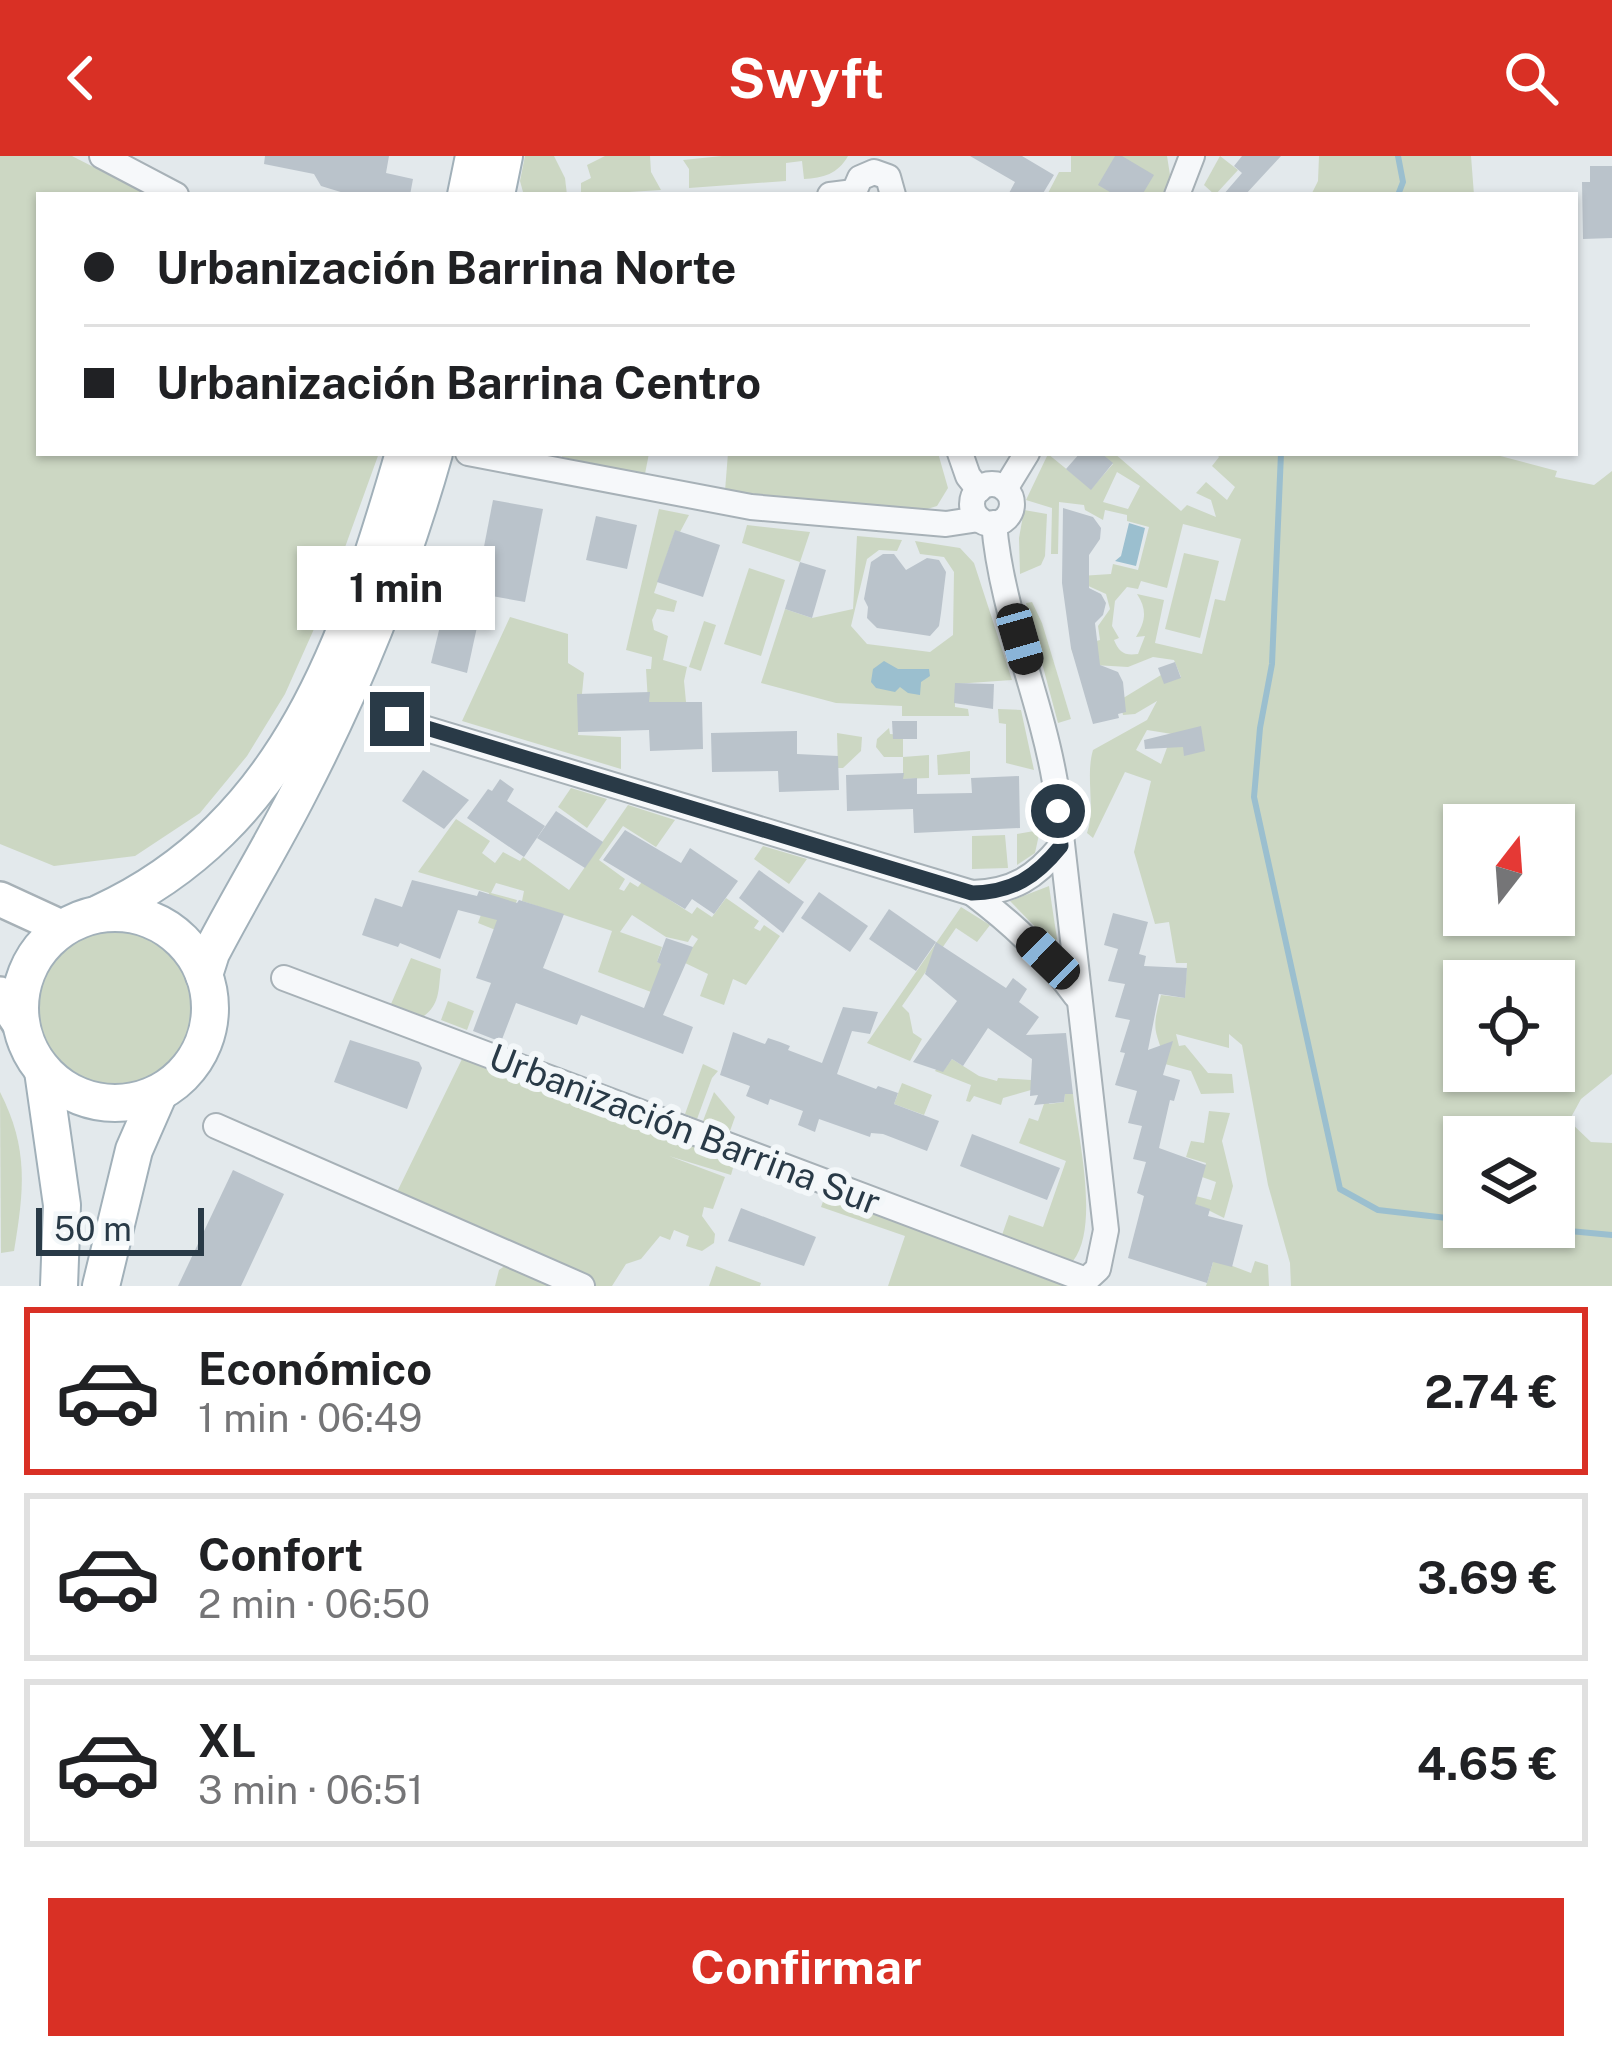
<!DOCTYPE html>
<html lang="es">
<head>
<meta charset="utf-8">
<style>
	:root { --surface:#fff; --page:#f6f6f6; --text:#202124; --muted:#757577; --line:#e0e0e0; --accent:#d93025 }
	body { margin:0; font-family:"Public Sans",sans-serif; background:var(--page); color:var(--text); height:100vh; display:flex; flex-direction:column; font-size:45px; white-space:nowrap }
	* { box-sizing:border-box; margin:0 }
	p { font-size:39px; color:var(--muted) }
	.icon { flex:none; width:66px; height:66px; fill:none; stroke:currentColor; stroke-width:2; stroke-linecap:round; stroke-linejoin:round }
	.map { position:relative; height:1130px; overflow:hidden }
	.panel { display:flex; flex-direction:column; background:var(--surface); flex:1 }
	.panel>* { flex:none }
	.banner { position:absolute; left:36px; top:36px; width:1542px; height:264px; border-radius:0px; box-shadow:0 3px 9px #0004; display:grid; align-content:center; height:264px; padding:0 48px; background:var(--surface) }
	.needle { width:78px; rotate:17deg }
	.tools { position:absolute; left:1443px; top:648px; display:grid; gap:24px }
	.tools a { display:grid; place-items:center; width:132px; height:132px; border-radius:0px; background:var(--surface); box-shadow:0 3px 9px #0004; font-size:60px }
	.scale { position:absolute; left:36px; bottom:30px; width:168px; box-sizing:border-box; padding-left:12px; border:6px solid #293a47; border-top:0; font-size:33px; line-height:42px; white-space:nowrap; color:#293a47; -webkit-text-stroke:9px #f3f7f9; paint-order:stroke }
	.end { position:absolute; width:54px; height:54px; margin:-27px; border:15px solid #293a47; background:#fff; box-shadow:0 0 0 6px #fff }
	.from { border-radius:50% }
	.bubble { position:absolute; height:84px; border-radius:0px; background:var(--surface); box-shadow:0 3px 9px #0004; font-size:39px; font-weight:700; line-height:84px; text-align:center }
	.car { position:absolute; width:36px; height:72px; margin:-36px -18px; border-radius:15px; box-shadow:0 0 9px 3px #0007; background:linear-gradient(#222 24%,#8ab4d8 0 40%,#222 0 76%,#8ab4d8 0 86%,#222 0) }
	.banner b { display:flex; align-items:center; gap:42px; height:114px; font-size:45px }
	.banner b+b { border-top:3px solid var(--line) }
	.banner i { width:30px; height:30px; background:var(--text) }
	ul { padding:21px 0 0; list-style:none }
	li { display:flex; align-items:center; gap:36px; height:168px; margin:0 24px 18px; padding:0 24px; border:6px solid var(--line); border-radius:0px }
	li div { flex:1 }
	li b { display:block; font-size:45px }
	li em { font-style:normal; font-weight:700 }
	li.on { border-color:var(--accent) }
	li>.icon { width:108px; height:108px; stroke-width:1.5 }
	.action { display:flex; gap:24px; margin-top:auto; padding:24px 48px }
	.action a { flex:1; height:138px; border-radius:0px; background:var(--accent); color:#fff; font-size:48px; font-weight:700; line-height:138px; text-align:center }
	header { display:flex; justify-content:space-between; align-items:center; height:156px; padding:0 48px; background:var(--accent); color:#fff; font-size:54px; font-weight:700 }
	.map>svg:first-child { display:block }
	.green { fill:#ccd7c3; fill-rule:evenodd }
	.water { fill:#9bbfcf }
	.lines { fill:none; stroke-linecap:round; stroke-linejoin:round }
	.stream { stroke:#9bbfcf; stroke-width:6 }
	.building { fill:#bac3cb }
	.minor-casing { stroke:#a7b1b7; stroke-width:28 }
	.secondary-casing { stroke:#a7b1b7; stroke-width:38 }
	.primary-casing { stroke:#a1b0b9; stroke-width:40 }
	.minor { stroke:#f6f8fa; stroke-width:24 }
	.secondary { stroke:#fff; stroke-width:33 }
	.primary { stroke:#fff; stroke-width:36 }
	.route { stroke:#293a47; stroke-width:15 }
	.labels { text-anchor:middle; dominant-baseline:central; stroke-width:12; stroke-linejoin:round; paint-order:stroke }
	.street-label { font-size:36px; fill:#293a47; stroke:#f3f7f9 }
</style>
</head>
<body>
<header><svg class="icon" aria-label="back" viewBox="0 0 24 24"><path d="M15 5l-7 7 7 7"/></svg>Swyft<svg class="icon" aria-label="search" viewBox="0 0 24 24"><circle cx="10" cy="10" r="6"/><path d="M15 15l6 6"/></svg></header>
<div class="map">
<svg width="1612" height="1130" viewBox="0 0 1612 1130">
	<rect width="100%" height="100%" fill="#e3e9ec"/>
	<!-- green -->
	<g class="green">
		<path d="M 0,0 L 72,0 L 148,39 L 39,39 L 39,297 L 379,297 L 322,455 L 285,538 L 247,600 L 200,657 L 135,700 L 54,710 L 0,688 Z"/>
		<path d="M 525,0 L 554,0 L 565,22 L 567,39 L 523,36 L 520,25 Z"/>
		<path d="M 605,0 L 650,0 L 651,16 L 661,34 L 581,39 L 581,27 L 591,22 L 587,9 Z"/>
		<path d="M 722,0 L 848,0 C 838,18 823,22 804,23 L 802,5 L 786,7 L 786,25 L 689,32 L 689,13 L 683,4 Z"/>
		<path d="M 1071,0 L 1167,0 L 1170,19 L 1164,39 L 1047,39 L 1059,16 L 1071,16 Z"/>
		<path d="M 1220,0 L 1238,14 L 1215,39 L 1204,29 Z"/>
		<path d="M 1319,0 L 1471,0 L 1474,39 L 1311,39 L 1318,25 Z"/>
		<path d="M 563,297 L 649,297 L 645,318 L 562,301 Z"/>
		<path d="M 728,297 L 938,297 L 948,332 L 937,350 L 924,354 L 725,335 Z"/>
		<path d="M 1101,297 L 1114,297 L 1181,355 L 1187,349 L 1216,361 L 1211,344 L 1196,337 L 1206,326 L 1227,344 L 1235,331 L 1212,310 L 1219,301 L 1216,297 L 1489,297 L 1557,315 L 1555,321 L 1594,329 L 1612,315 L 1612,918 L 1581,943 L 1569,965 L 1591,986 L 1612,987 L 1612,1130 L 1291,1130 L 1290,1107 L 1268,1029 L 1242,889 L 1229,878 L 1229,892 L 1176,878 L 1179,890 L 1185,889 L 1208,917 L 1232,918 L 1234,937 L 1201,938 L 1191,915 L 1165,908 C 1157,872 1150,879 1161,839 L 1185,842 L 1187,807 L 1176,807 L 1169,766 L 1155,768 L 1134,696 L 1151,625 L 1125,616 L 1093,682 L 1087,677 C 1096,652 1085,621 1093,594 L 1147,564 L 1157,545 L 1135,558 L 1123,559 L 1120,544 L 1161,519 L 1181,521 L 1174,504 L 1153,501 L 1128,511 L 1077,508 L 1071,492 L 1100,484 L 1098,470 L 1110,453 L 1106,438 L 1084,428 L 1080,420 L 1111,418 L 1113,408 L 1138,414 L 1149,371 L 1127,365 L 1127,359 L 1105,354 L 1103,364 L 1085,354 L 1084,349 L 1059,346 L 1058,398 L 1051,398 L 1052,352 L 1026,344 L 1048,298 L 1091,333 L 1113,308 ZM 1117,316 L 1140,330 L 1128,353 L 1103,346 ZM 1183,368 L 1241,383 L 1225,445 L 1215,443 L 1202,498 L 1155,487 L 1164,444 L 1137,438 C 1147,453 1146,465 1136,481 L 1145,480 L 1138,498 C 1124,500 1119,496 1114,484 L 1119,482 L 1112,470 L 1115,445 L 1127,431 L 1138,433 L 1141,425 L 1167,432 ZM 1147,574 L 1172,578 L 1161,608 L 1136,594 ZM 1464,669 L 1554,669 L 1554,759 L 1464,759 ZM 1464,825 L 1554,825 L 1554,915 L 1464,915 ZM 1464,981 L 1554,981 L 1554,1071 L 1464,1071 Z"/>
		<path d="M 659,353 L 689,359 L 680,376 L 675,375 L 654,437 L 677,445 L 674,456 L 657,453 L 652,464 L 654,474 L 668,480 L 663,504 L 687,511 L 684,525 L 686,546 L 648,546 L 646,513 L 651,513 L 652,501 L 626,494 Z"/>
		<path d="M 1024,354 L 1047,358 L 1045,400 L 1041,409 L 1020,418 L 1019,382 Z"/>
		<path d="M 747,369 L 810,376 L 800,406 L 742,387 Z"/>
		<path d="M 857,380 L 902,384 L 897,395 L 879,394 L 867,403 L 851,470 L 867,488 L 930,496 L 953,479 L 954,416 L 944,401 L 920,398 L 915,385 L 960,392 L 974,407 L 1012,524 L 955,528 L 955,551 L 968,553 L 969,560 L 902,560 L 902,550 L 836,547 L 761,527 L 785,453 L 812,462 L 853,453 Z"/>
		<path d="M 1184,397 L 1219,405 L 1200,482 L 1165,473 Z"/>
		<path d="M 749,412 L 785,424 L 761,500 L 724,488 Z"/>
		<path d="M 1032,446 L 1042,467 L 1071,563 L 1058,567 L 1026,447 Z"/>
		<path d="M 510,461 L 568,478 L 568,507 L 584,517 L 578,579 L 621,581 L 621,613 L 462,565 Z"/>
		<path d="M 704,465 L 716,469 L 701,515 L 689,511 Z"/>
		<path d="M 998,553 L 1021,554 L 1034,614 L 1006,607 L 1006,568 L 999,567 Z"/>
		<path d="M 889,572 L 890,578 L 903,579 L 903,601 L 929,599 L 929,622 L 903,623 L 903,601 L 884,601 L 876,591 L 877,583 Z"/>
		<path d="M 837,577 L 862,581 L 861,595 L 843,612 L 838,612 Z"/>
		<path d="M 970,595 L 970,618 L 938,619 L 937,599 Z"/>
		<path d="M 571,632 L 607,643 L 587,672 L 558,651 Z"/>
		<path d="M 628,649 L 675,664 L 656,691 L 623,670 L 599,704 L 625,723 L 619,733 L 624,735 L 630,726 L 638,731 L 647,719 L 651,732 L 692,758 L 697,751 L 712,761 L 726,742 L 759,765 L 754,772 L 760,775 L 764,769 L 780,780 L 746,829 L 733,823 L 724,849 L 700,840 L 708,818 L 683,806 L 698,783 L 692,779 L 688,786 L 666,781 L 632,759 L 620,776 L 662,791 L 657,806 L 670,810 L 659,839 L 598,816 L 612,775 L 522,745 L 524,735 L 496,727 L 491,737 L 517,744 L 513,756 L 538,791 L 478,767 L 489,737 L 418,716 L 456,663 L 490,685 L 482,697 L 495,707 L 503,696 L 520,705 L 523,701 L 569,734 Z"/>
		<path d="M 1040,674 L 1035,697 L 1017,709 L 1017,678 Z"/>
		<path d="M 1005,679 L 1008,712 L 972,713 L 972,680 Z"/>
		<path d="M 763,690 L 807,703 L 789,728 L 754,703 Z"/>
		<path d="M 1049,730 L 1057,783 L 1052,788 L 1010,745 Z"/>
		<path d="M 961,751 L 990,769 L 977,786 L 956,772 L 902,850 L 909,857 L 913,877 L 922,883 L 910,905 L 867,887 Z"/>
		<circle cx="114" cy="849" r="83"/>
		<path d="M 411,802 L 441,813 C 438,834 441,851 418,864 L 400,858 L 391,848 Z"/>
		<path d="M 448,845 L 474,855 L 467,874 L 441,864 Z"/>
		<path d="M 462,903 L 735,1005 L 731,1019 L 669,1000 L 725,1021 L 713,1053 L 704,1051 L 702,1060 L 715,1078 L 714,1087 L 702,1095 L 686,1090 L 689,1080 L 674,1074 L 670,1084 L 660,1080 L 641,1103 L 626,1108 L 612,1130 L 590,1130 L 395,1040 Z"/>
		<path d="M 952,903 L 979,920 L 997,925 L 998,922 L 1031,924 L 1031,934 L 1003,942 L 1001,949 L 974,940 L 970,946 L 966,945 L 971,929 L 935,915 L 937,912 L 943,915 Z"/>
		<path d="M 703,908 L 718,915 L 712,922 L 697,963 L 685,958 Z"/>
		<path d="M 902,927 L 932,939 L 924,959 L 894,948 Z"/>
		<path d="M 0,936 C 29,993 24,1034 14,1095 L 1,1097 Z"/>
		<path d="M 714,936 L 735,961 L 730,975 L 703,965 Z"/>
		<path d="M 1065,938 L 1073,938 C 1078,980 1100,1071 1073,1105 L 1002,1079 L 1009,1059 L 1043,1071 L 1066,1005 L 1019,987 L 1029,962 L 1038,965 L 1047,939 L 1049,948 L 1064,946 Z"/>
		<path d="M 1209,955 L 1230,957 L 1222,985 L 1233,1030 L 1224,1062 L 1198,1049 L 1196,1054 L 1188,1038 L 1211,1044 L 1216,1026 L 1202,1021 L 1206,1007 L 1186,1001 L 1191,985 L 1204,987 Z"/>
		<path d="M 825,1040 L 1068,1130 L 888,1130 L 905,1080 L 821,1051 Z"/>
		<path d="M 1214,1103 L 1251,1117 L 1255,1105 L 1268,1109 L 1269,1130 L 1206,1130 Z"/>
		<path d="M 506,1109 L 557,1130 L 495,1130 L 499,1114 Z"/>
		<path d="M 716,1110 L 761,1127 L 760,1130 L 709,1130 Z"/>
	</g>
	<!-- water -->
	<g class="water">
		<path d="M 1129,367 L 1145,372 L 1136,410 L 1115,405 L 1121,400 Z"/>
		<path d="M 884,505 L 898,513 L 929,513 L 930,520 L 921,526 L 920,539 L 908,537 L 900,531 L 895,536 L 876,532 L 871,526 L 873,513 Z"/>
	</g>
	<g class="lines">
		<!-- stream -->
		<g class="stream">
			<path d="M 1398,0 L 1403,26 L 1398,39"/>
			<path d="M 1281,297 L 1272,508 L 1260,572 L 1254,641 L 1340,1033 L 1378,1054 L 1464,1064"/>
			<path d="M 1527,1071 L 1612,1079"/>
		</g>
	</g>
	<!-- building -->
	<g class="building">
		<path d="M 265,0 L 389,0 L 386,17 L 413,23 L 410,39 L 344,37 L 321,30 L 314,18 L 264,8 Z"/>
		<path d="M 970,0 L 1022,0 L 1054,19 L 1042,39 L 1008,39 L 1015,26 Z"/>
		<path d="M 1115,0 L 1122,0 L 1154,19 L 1142,39 L 1115,39 L 1098,29 Z"/>
		<path d="M 1242,0 L 1281,0 L 1245,39 L 1223,39 L 1242,17 L 1234,10 Z"/>
		<path d="M 1590,10 L 1612,10 L 1612,82 L 1583,83 L 1582,26 L 1590,26 Z"/>
		<path d="M 1080,297 L 1101,297 L 1113,307 L 1091,334 L 1066,313 Z"/>
		<path d="M 493,344 L 543,353 L 525,446 L 475,437 Z"/>
		<path d="M 1063,352 L 1093,361 L 1101,372 L 1100,383 L 1089,399 L 1089,432 L 1101,438 L 1106,447 L 1103,459 L 1095,467 L 1100,509 L 1118,516 L 1123,526 L 1126,556 L 1118,558 L 1119,562 L 1093,568 L 1071,492 L 1062,427 Z"/>
		<path d="M 596,360 L 637,369 L 627,413 L 586,404 Z"/>
		<path d="M 675,374 L 720,389 L 703,441 L 657,426 Z"/>
		<path d="M 883,398 L 894,398 L 906,414 L 927,402 L 939,404 L 946,416 L 941,457 L 939,470 L 930,480 L 877,472 L 867,462 L 868,451 L 864,443 L 871,406 Z"/>
		<path d="M 800,406 L 826,414 L 812,462 L 785,453 Z"/>
		<path d="M 442,462 L 477,471 L 467,517 L 431,507 Z"/>
		<path d="M 1175,506 L 1181,522 L 1164,528 L 1158,512 Z"/>
		<path d="M 955,527 L 994,528 L 993,553 L 954,547 Z"/>
		<path d="M 650,536 L 649,546 L 702,546 L 703,593 L 650,595 L 649,574 L 578,576 L 577,538 Z"/>
		<path d="M 892,565 L 917,565 L 917,583 L 893,583 Z"/>
		<path d="M 1201,570 L 1205,595 L 1184,600 L 1183,591 L 1145,593 L 1144,584 Z"/>
		<path d="M 797,575 L 797,598 L 838,600 L 839,634 L 779,636 L 778,615 L 712,616 L 711,577 Z"/>
		<path d="M 423,614 L 469,644 L 444,673 L 402,645 Z"/>
		<path d="M 904,617 L 903,623 L 917,622 L 917,638 L 972,637 L 971,622 L 1019,620 L 1020,672 L 914,677 L 913,653 L 847,655 L 846,619 Z"/>
		<path d="M 500,623 L 514,633 L 507,645 L 545,670 L 524,701 L 467,662 L 488,633 L 492,635 Z"/>
		<path d="M 556,655 L 603,686 L 585,712 L 537,682 Z"/>
		<path d="M 625,674 L 681,707 L 690,692 L 738,725 L 714,758 L 692,743 L 685,753 L 603,704 Z"/>
		<path d="M 759,714 L 804,746 L 783,777 L 739,742 Z"/>
		<path d="M 412,724 L 477,740 L 479,735 L 517,747 L 519,744 L 564,758 L 543,812 L 644,852 L 661,808 L 657,806 L 666,782 L 693,791 L 663,859 L 693,871 L 683,898 L 581,859 L 577,869 L 516,847 L 501,886 L 473,875 L 491,827 L 476,822 L 497,764 L 458,754 L 440,803 L 400,787 L 398,791 L 362,779 L 375,742 L 402,751 Z"/>
		<path d="M 819,736 L 868,770 L 850,796 L 801,762 Z"/>
		<path d="M 889,753 L 936,786 L 916,815 L 869,783 Z"/>
		<path d="M 1113,757 L 1148,766 L 1139,798 L 1146,800 L 1144,810 L 1187,812 L 1185,842 L 1159,838 L 1148,894 L 1173,885 L 1163,919 L 1180,924 L 1174,945 L 1170,944 L 1159,992 L 1206,1009 L 1195,1048 L 1210,1053 L 1208,1060 L 1243,1069 L 1232,1111 L 1213,1106 L 1207,1127 L 1128,1102 L 1144,1040 L 1137,1037 L 1146,1006 L 1133,1003 L 1142,970 L 1128,967 L 1137,935 L 1115,929 L 1125,897 L 1120,896 L 1130,864 L 1115,861 L 1125,828 L 1108,825 L 1118,793 L 1104,789 Z"/>
		<path d="M 936,786 L 1006,832 L 1013,822 L 1027,833 L 1019,846 L 1039,861 L 1026,879 L 1066,877 L 1073,938 L 1065,938 L 1064,946 L 1034,949 L 1038,939 L 1030,940 L 1032,903 L 988,872 L 963,910 L 952,903 L 943,916 L 913,906 L 957,845 L 925,818 Z"/>
		<path d="M 843,851 L 878,856 L 870,878 L 852,875 L 837,918 L 876,933 L 878,930 L 898,937 L 894,948 L 939,965 L 927,995 L 883,978 L 871,977 L 870,981 L 819,963 L 815,976 L 798,969 L 803,955 L 770,943 L 768,949 L 746,940 L 750,930 L 720,919 L 733,876 L 765,888 L 768,882 L 780,886 L 790,890 L 788,894 L 822,907 Z"/>
		<path d="M 350,884 L 419,906 L 422,912 L 407,953 L 334,926 Z"/>
		<path d="M 972,978 L 1060,1012 L 1047,1044 L 960,1010 Z"/>
		<path d="M 233,1014 L 284,1038 L 241,1130 L 178,1130 Z"/>
		<path d="M 741,1052 L 816,1081 L 804,1110 L 728,1085 Z"/>
	</g>
	<g class="lines">
		<!-- minor casing -->
		<g class="minor-casing">
			<g id="minor">
				<path d="M 102,0 L 176,39"/>
				<path d="M 854,36 L 860,22 L 874,16 L 888,21 L 893,39"/>
				<path d="M 830,39 L 854,36"/>
				<path d="M 1177,39 L 1192,0"/>
				<path d="M 468,297 L 751,351 L 946,368 L 979,363"/>
				<path d="M 960,297 L 968,320 L 979,334"/>
				<circle cx="992" cy="348" r="20"/>
				<path d="M 1005,333 L 1027,297"/>
				<path d="M 380,559 L 972,737 C 1013,736 1036,721 1061,690"/>
				<path d="M 972,737 C 1013,768 1046,799 1076,840"/>
				<path d="M 284,822 L 1086,1124 L 1098,1113 L 1106,1074 L 1055,626 C 1040,539 1001,455 994,367"/>
				<path d="M 216,970 L 582,1130"/>
			</g>
		</g>
		<!-- secondary casing -->
		<g class="secondary-casing">
			<g id="secondary">
				<path d="M 0,743 L 63,772"/>
				<path d="M 0,838 L 21,870"/>
			</g>
		</g>
		<!-- primary casing -->
		<g class="primary-casing">
			<g id="primary">
				<path d="M 466,39 L 474,0"/>
				<path d="M 496,39 L 504,0"/>
				<path d="M 100,757 C 289,670 350,483 404,297"/>
				<circle cx="115" cy="852" r="95"/>
				<path d="M 204,819 L 211,797 C 239,743 271,691 299,636 C 355,528 401,414 434,297"/>
				<path d="M 43,915 L 62,1049 L 59,1130"/>
				<path d="M 101,1130 L 134,994 L 159,937"/>
			</g>
		</g>
		<!-- minor -->
		<use href="#minor" class="minor"/>
		<!-- secondary -->
		<use href="#secondary" class="secondary"/>
		<!-- primary -->
		<use href="#primary" class="primary"/>
	</g>
	<g class="lines">
		<!-- route -->
		<path class="route" d="M 397,563 L 972,737 C 1013,736 1036,721 1061,690 L 1058,655"/>
	</g>
	<g class="labels">
		<!-- street labels -->
		<g class="street-label">
			<text transform="translate(685 973) rotate(21)">Urbanización Barrina Sur</text>
		</g>
	</g>
</svg>
<div class="tools">
<a><svg class="needle" viewBox="-14 -14 28 28"><path d="M0-13l5 13h-10z" fill="#e53935"/><path d="M0 13l5-13h-10z" fill="#757577"/></svg></a>
<a><svg class="icon" aria-label="locate" viewBox="0 0 24 24"><circle cx="12" cy="12" r="6"/><path d="M12 2v4M12 18v4M2 12h4M18 12h4"/></svg></a>
<a><svg class="icon" aria-label="layers" viewBox="0 0 24 24"><path d="M12 4l9 5-9 5-9-5zM3 14l9 5 9-5"/></svg></a>
</div>
<div class="scale">50 m</div>
<i class="end from" style="left:1058px;top:655px"></i>
<i class="end" style="left:397px;top:563px"></i>
<div class="bubble" style="left:297px;top:390px;width:198px">1 min</div>
<i class="car" style="left:1020px;top:483px;rotate:164deg"></i>
<i class="car" style="left:1048px;top:802px;rotate:314deg"></i>
<div class="banner">
<b><i class="from"></i>Urbanización Barrina Norte</b>
<b><i></i>Urbanización Barrina Centro</b>
</div>
</div>
<section class="panel">
<ul>
<li class="on"><svg class="icon" aria-label="car" viewBox="0 0 24 24"><path d="M5 17H2v-5l4-1 3-4h7l3 4 3 1v5h-3M9 17h6M6 11h13"/><circle cx="7" cy="17" r="2"/><circle cx="17" cy="17" r="2"/></svg><div><b>Económico</b><p>1 min · 06:49</p></div><em>2.74 €</em></li>
<li><svg class="icon" aria-label="car" viewBox="0 0 24 24"><path d="M5 17H2v-5l4-1 3-4h7l3 4 3 1v5h-3M9 17h6M6 11h13"/><circle cx="7" cy="17" r="2"/><circle cx="17" cy="17" r="2"/></svg><div><b>Confort</b><p>2 min · 06:50</p></div><em>3.69 €</em></li>
<li><svg class="icon" aria-label="car" viewBox="0 0 24 24"><path d="M5 17H2v-5l4-1 3-4h7l3 4 3 1v5h-3M9 17h6M6 11h13"/><circle cx="7" cy="17" r="2"/><circle cx="17" cy="17" r="2"/></svg><div><b>XL</b><p>3 min · 06:51</p></div><em>4.65 €</em></li>
</ul>
<div class="action"><a>Confirmar</a></div>
</section>
</body>
</html>
